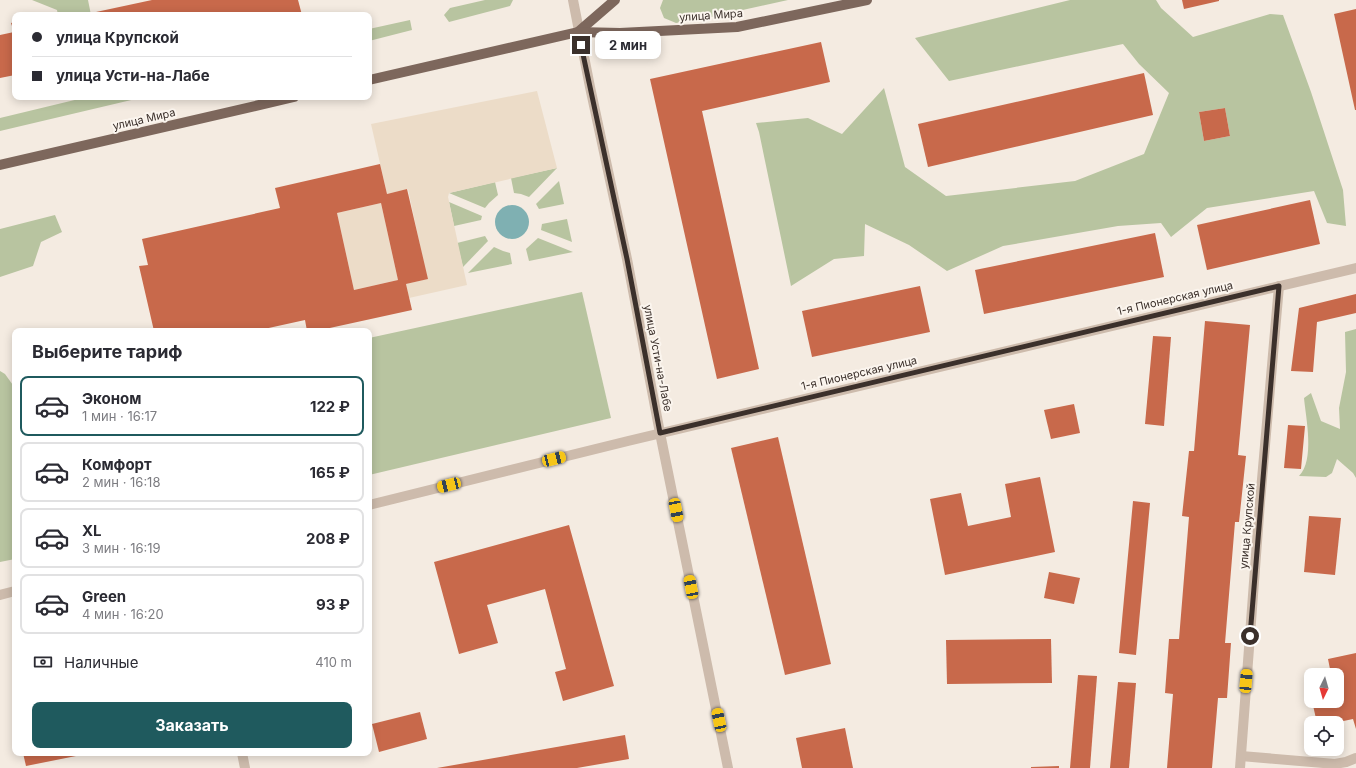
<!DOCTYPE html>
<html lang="ru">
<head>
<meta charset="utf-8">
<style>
	:root { --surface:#fff; --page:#f7f7f7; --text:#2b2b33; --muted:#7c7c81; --line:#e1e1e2; --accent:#1f5a5e }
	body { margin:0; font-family:Inter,sans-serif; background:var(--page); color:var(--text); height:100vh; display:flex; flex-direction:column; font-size:15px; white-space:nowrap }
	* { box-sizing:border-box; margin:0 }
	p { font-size:13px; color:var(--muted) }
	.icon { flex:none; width:22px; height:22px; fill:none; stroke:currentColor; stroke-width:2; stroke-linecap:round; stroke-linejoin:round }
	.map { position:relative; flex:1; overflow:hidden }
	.details { position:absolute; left:12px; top:328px; width:360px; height:428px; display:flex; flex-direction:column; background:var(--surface); border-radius:8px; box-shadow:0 2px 10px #0003 }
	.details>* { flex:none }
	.guide { position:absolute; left:12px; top:12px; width:360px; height:88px; border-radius:8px; box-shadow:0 2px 10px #0003; display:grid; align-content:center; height:88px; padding:0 20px; background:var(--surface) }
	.needle { width:26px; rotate:185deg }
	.buttons { position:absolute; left:1304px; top:668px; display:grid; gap:8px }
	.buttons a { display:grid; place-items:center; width:40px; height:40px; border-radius:8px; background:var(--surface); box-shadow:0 2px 10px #0003; font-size:20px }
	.end { position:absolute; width:18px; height:18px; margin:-9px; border:5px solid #3b302b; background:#fff; box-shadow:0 0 0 2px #fff }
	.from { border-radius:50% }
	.bubble { position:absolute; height:28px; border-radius:8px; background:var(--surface); box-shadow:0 2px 10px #0003; font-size:13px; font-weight:700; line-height:28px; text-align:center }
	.car { position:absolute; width:12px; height:24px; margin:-12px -6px; border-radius:5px; box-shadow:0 0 3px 1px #0007; background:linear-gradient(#f5c518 24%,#345 0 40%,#f5c518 0 76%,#345 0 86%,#f5c518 0) }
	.guide b { display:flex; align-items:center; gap:14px; height:38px; font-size:15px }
	.guide b+b { border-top:1px solid var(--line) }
	.guide i { width:10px; height:10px; background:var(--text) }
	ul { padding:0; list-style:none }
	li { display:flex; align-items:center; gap:12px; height:60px; margin:0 8px 6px; padding:0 12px; border:2px solid var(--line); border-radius:8px }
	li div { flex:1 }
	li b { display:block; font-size:15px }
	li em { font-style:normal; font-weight:700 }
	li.on { border-color:var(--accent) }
	li>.icon { width:36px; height:36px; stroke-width:1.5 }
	h2 { padding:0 20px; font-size:18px; line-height:48px }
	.pay { display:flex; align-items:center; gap:10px; height:44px; padding:0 20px; font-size:15px }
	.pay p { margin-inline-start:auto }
	.action { display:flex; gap:8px; margin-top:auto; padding:8px 20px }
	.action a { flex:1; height:46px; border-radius:8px; background:var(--accent); color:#fff; font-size:16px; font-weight:700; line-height:46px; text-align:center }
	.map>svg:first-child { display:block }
	.green { fill:#b8c4a0; fill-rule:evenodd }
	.plaza { fill:#ecdcc8 }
	.water { fill:#7fb0b2 }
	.building { fill:#c8694b; fill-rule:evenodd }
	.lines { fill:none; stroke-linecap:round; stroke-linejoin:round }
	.service { stroke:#cdbbac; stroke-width:10 }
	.minor { stroke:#cdbbac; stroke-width:10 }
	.tertiary { stroke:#cdbbac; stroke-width:10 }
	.primary { stroke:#7d675c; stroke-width:10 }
	.route { stroke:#3b302b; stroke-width:5 }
	.labels { text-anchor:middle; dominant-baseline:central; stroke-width:4; stroke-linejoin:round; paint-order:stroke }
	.street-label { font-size:11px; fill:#3b302b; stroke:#fbf5ee }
</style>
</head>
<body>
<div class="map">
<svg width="1356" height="768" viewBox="0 0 1356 768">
	<rect width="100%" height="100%" fill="#f4ebe1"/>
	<!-- green -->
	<g class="green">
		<path d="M 32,0 L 88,0 L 91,15 L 58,15 L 57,10 Z"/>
		<path d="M 485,0 L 513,0 L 510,6 L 449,22 L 444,15 L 450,8 Z"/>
		<path d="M 663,0 L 788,0 L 711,17 L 676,23 L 664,18 L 660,8 Z"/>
		<path d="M 1070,0 L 1156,0 L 1161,8 L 1193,37 L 1270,14 L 1283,15 L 1311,92 L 1343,190 L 1346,226 L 1327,223 L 1314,191 L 1207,208 L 1171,237 L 1161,223 L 1118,226 L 1003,246 L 947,271 L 909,245 L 865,224 L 864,256 L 834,259 L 791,286 L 759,132 L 756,123 L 808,118 L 842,134 L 884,88 L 905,167 L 946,196 L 1075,181 L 1144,154 L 1169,93 L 1139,64 L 1123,44 L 949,81 L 915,38 ZM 1225,108 L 1230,136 L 1204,141 L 1199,112 Z"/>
		<path d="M 410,20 L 412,30 L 369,41 L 369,29 Z"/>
		<path d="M 87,97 L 144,97 L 0,131 L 0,118 Z"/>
		<path d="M 557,168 L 529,197 L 521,194 L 514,193 L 511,178 Z"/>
		<path d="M 559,181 L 564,204 L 539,209 L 536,204 Z"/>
		<path d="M 495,182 L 498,195 L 489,203 L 485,208 L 449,193 Z"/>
		<path d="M 449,202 L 482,216 L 481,220 L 454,226 Z"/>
		<path d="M 55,215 L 62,232 L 41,242 L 33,266 L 0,277 L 0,229 Z"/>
		<path d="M 567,219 L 572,242 L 541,230 L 542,224 Z"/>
		<path d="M 485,236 L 488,241 L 463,267 L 457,243 Z"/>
		<path d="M 538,238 L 573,252 L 529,261 L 526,249 Z"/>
		<path d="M 494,247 L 503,251 L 510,253 L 512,264 L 468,273 Z"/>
		<path d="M 582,292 L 611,418 L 369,475 L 369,338 Z"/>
		<path d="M 1356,329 L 1356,478 L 1353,473 L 1337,459 L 1332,473 L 1326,477 L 1299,476 C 1315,460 1306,419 1304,398 L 1311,393 L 1321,421 L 1340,429 L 1339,408 L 1346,372 L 1345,332 Z"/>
		<path d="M 0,371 L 5,374 L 15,388 L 15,559 L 0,562 Z"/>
	</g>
	<!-- plaza -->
	<g class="plaza">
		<path d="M 537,91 L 557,168 L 449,193 L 448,197 L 467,285 L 409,298 L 406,284 L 427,279 L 408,189 L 387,194 L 371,124 Z"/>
		<path d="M 381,203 L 398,280 L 354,290 L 337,213 Z"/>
	</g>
	<!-- water -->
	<circle class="water" cx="512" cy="222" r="17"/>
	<!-- building -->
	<g class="building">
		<path d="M 152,0 L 298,0 L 302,15 L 97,15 L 96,12 Z"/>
		<path d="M 1182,0 L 1219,0 L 1219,1 L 1184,9 Z"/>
		<path d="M 1356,9 L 1356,110 L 1355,110 L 1334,14 Z"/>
		<path d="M 15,22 L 15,75 L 0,78 L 0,35 L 14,32 L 11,23 Z"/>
		<path d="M 821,42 L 830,82 L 702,111 L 759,369 L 717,379 L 650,79 Z"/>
		<path d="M 1144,73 L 1153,115 L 928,167 L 918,124 Z"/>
		<path d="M 1225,108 L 1230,136 L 1204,141 L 1199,112 Z"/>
		<path d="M 380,164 L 387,194 L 407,189 L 428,279 L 406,284 L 412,310 L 316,331 L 307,331 L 305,320 L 255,331 L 162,331 L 162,329 L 154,331 L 139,266 L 148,265 L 142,239 L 280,208 L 275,188 ZM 381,203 L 398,280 L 354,290 L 337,213 Z"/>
		<path d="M 1310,200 L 1320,244 L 1207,270 L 1197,225 Z"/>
		<path d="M 1155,233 L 1164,277 L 984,314 L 975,270 Z"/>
		<path d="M 920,286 L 930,332 L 812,357 L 802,311 Z"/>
		<path d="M 1356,294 L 1356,313 L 1317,322 L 1313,372 L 1291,371 L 1299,308 Z"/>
		<path d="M 1205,321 L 1250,325 L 1238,455 L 1246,456 L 1239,522 L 1235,522 L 1225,643 L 1231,643 L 1227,698 L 1218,698 L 1212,768 L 1167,768 L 1173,694 L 1165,693 L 1169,639 L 1179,639 L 1189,517 L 1182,516 L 1189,451 L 1194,451 Z"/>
		<path d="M 1153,336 L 1171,337 L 1164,426 L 1145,424 Z"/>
		<path d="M 1074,404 L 1080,433 L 1051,439 L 1044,410 Z"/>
		<path d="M 1288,425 L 1305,426 L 1301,469 L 1284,468 Z"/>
		<path d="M 778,437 L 831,664 L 785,675 L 731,448 Z"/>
		<path d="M 1040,477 L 1055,552 L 945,575 L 930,499 L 961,493 L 968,526 L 1011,517 L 1005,484 Z"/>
		<path d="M 1133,501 L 1150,503 L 1136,655 L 1119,653 Z"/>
		<path d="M 1309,516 L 1341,518 L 1335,575 L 1304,572 Z"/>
		<path d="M 569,525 L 614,686 L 563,701 L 555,672 L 566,669 L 545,589 L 487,605 L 498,643 L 459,654 L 434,562 Z"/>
		<path d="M 1049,572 L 1080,578 L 1074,604 L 1044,598 Z"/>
		<path d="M 1051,639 L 1052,683 L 947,684 L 946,640 Z"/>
		<path d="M 1356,653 L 1356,729 L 1353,719 L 1334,723 L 1317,723 L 1312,701 L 1337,701 L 1337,675 L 1311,675 L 1310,692 L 1306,675 L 1330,669 L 1328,659 Z"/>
		<path d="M 1078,675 L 1097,676 L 1090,768 L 1070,768 Z"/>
		<path d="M 1118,682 L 1136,683 L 1129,768 L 1110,768 Z"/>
		<path d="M 420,712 L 427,739 L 379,752 L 372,724 Z"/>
		<path d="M 845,728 L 853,768 L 802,768 L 796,738 Z"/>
		<path d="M 625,735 L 629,759 L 577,768 L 437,768 Z"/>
		<path d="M 23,753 L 86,753 L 86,754 L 26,766 Z"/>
		<path d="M 1059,766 L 1059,768 L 1031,768 L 1031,767 Z"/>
	</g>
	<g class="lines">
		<!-- service -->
		<path class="service" d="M 1241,756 L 1335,764 L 1346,762 L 1356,758"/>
		<!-- minor -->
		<g class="minor">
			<path d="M 369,505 L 628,441 L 1356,268"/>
			<path d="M 0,595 L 15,591"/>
			<path d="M 242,753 L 245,768"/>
			<path d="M 1240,768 L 1260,502 L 1279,286"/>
		</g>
		<!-- tertiary -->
		<path class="tertiary" d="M 573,0 L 590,87 L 627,259 L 660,433 L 728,768"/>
		<!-- primary -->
		<g class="primary">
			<path d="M 578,32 L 615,0"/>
			<path d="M 369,80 L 578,32 L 620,33 L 737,27 L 867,0"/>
			<path d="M 0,165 L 294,97"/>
		</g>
	</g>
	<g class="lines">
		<!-- route -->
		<path class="route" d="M 581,45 L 627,259 L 660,433 L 1279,286 L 1250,636"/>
	</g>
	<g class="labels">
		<!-- street labels -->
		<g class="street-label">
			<text transform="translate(711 15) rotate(-4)">улица Мира</text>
			<text transform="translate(144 119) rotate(-13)">улица Мира</text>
			<text transform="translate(1175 298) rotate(-13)">1-я Пионерская улица</text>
			<text transform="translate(658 358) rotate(79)">улица Усти-на-Лабе</text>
			<text transform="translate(859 373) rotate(-13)">1-я Пионерская улица</text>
			<text transform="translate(1247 526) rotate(-85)">улица Крупской</text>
		</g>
	</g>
</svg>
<div class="buttons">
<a><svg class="needle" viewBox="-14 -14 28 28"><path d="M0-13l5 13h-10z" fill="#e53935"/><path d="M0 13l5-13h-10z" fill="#7c7c81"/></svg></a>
<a><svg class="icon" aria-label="locate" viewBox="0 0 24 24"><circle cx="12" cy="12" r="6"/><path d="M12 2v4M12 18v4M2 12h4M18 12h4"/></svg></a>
</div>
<i class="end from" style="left:1250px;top:636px"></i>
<i class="end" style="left:581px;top:45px"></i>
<div class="bubble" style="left:595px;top:31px;width:66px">2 мин</div>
<i class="car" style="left:554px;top:459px;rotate:76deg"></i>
<i class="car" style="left:449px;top:485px;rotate:256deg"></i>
<i class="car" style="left:676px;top:510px;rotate:169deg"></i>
<i class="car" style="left:691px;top:587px;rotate:349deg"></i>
<i class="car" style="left:1246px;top:681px;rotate:5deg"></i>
<i class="car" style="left:719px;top:720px;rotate:348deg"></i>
<div class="guide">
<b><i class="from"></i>улица Крупской</b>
<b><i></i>улица Усти-на-Лабе</b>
</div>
<section class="details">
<h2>Выберите тариф</h2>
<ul>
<li class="on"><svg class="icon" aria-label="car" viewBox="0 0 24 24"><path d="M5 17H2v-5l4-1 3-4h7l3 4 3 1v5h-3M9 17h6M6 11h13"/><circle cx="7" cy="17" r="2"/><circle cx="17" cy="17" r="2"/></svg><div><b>Эконом</b><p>1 мин · 16:17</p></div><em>122 ₽</em></li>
<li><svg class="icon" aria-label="car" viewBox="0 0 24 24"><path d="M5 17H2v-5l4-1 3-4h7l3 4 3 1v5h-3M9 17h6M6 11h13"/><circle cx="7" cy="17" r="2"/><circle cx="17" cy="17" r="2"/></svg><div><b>Комфорт</b><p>2 мин · 16:18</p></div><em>165 ₽</em></li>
<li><svg class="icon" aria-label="car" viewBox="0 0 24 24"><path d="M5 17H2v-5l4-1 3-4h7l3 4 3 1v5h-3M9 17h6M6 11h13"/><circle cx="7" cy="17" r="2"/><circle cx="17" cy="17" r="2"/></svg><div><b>XL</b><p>3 мин · 16:19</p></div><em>208 ₽</em></li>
<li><svg class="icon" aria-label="car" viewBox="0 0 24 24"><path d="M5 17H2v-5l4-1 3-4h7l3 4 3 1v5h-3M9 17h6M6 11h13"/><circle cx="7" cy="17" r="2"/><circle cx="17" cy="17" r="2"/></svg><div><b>Green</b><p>4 мин · 16:20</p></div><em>93 ₽</em></li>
</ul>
<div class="pay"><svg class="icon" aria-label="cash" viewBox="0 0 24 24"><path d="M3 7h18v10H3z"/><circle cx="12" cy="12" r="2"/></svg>Наличные<p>410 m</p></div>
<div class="action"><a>Заказать</a></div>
</section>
</div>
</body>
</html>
